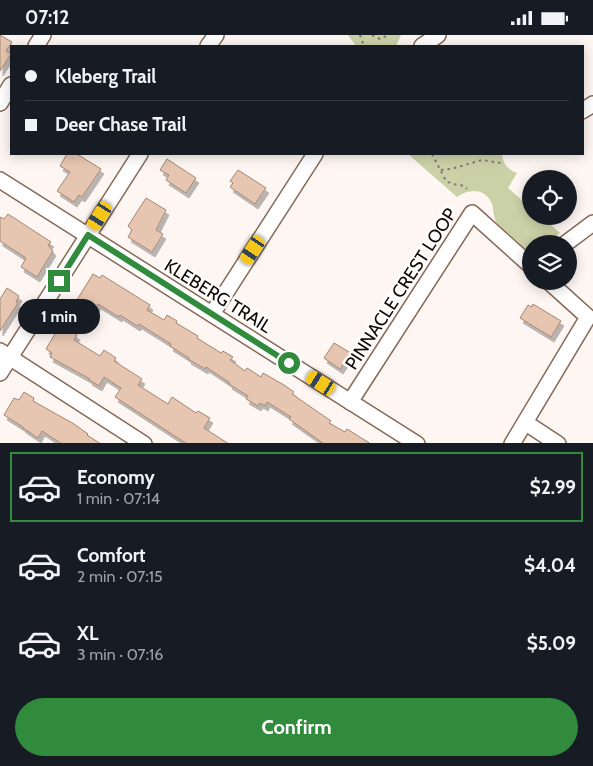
<!DOCTYPE html>
<html lang="en">
<head>
<meta charset="utf-8">
<style>
	:root { --surface:#171b24; --page:#242831; --text:#f1f3f6; --muted:#9ea1a6; --line:#363941; --accent:#318b3c }
	body { margin:0; font-family:Cabin,sans-serif; background:var(--page); color:var(--text); height:100vh; display:flex; flex-direction:column; font-size:19px; white-space:nowrap }
	* { box-sizing:border-box; margin:0 }
	p { font-size:16px; color:var(--muted) }
	.icon { flex:none; width:28px; height:28px; fill:none; stroke:currentColor; stroke-width:2; stroke-linecap:round; stroke-linejoin:round }
	.map { position:relative; height:408px; overflow:hidden }
	.details { display:flex; flex-direction:column; background:var(--surface); flex:1 }
	.details>* { flex:none }
	.banner { position:absolute; left:10px; top:10px; width:574px; height:110px; border-radius:0px; box-shadow:0 2px 12px #0003; display:grid; align-content:center; height:110px; padding:0 15px; background:var(--surface) }
	.buttons { position:absolute; left:522px; top:135px; display:grid; gap:10px }
	.buttons a { display:grid; place-items:center; width:55px; height:55px; border-radius:50%; background:var(--surface); box-shadow:0 2px 12px #0003; font-size:25px }
	.end { position:absolute; width:22px; height:22px; margin:-11px; border:6px solid #318b3c; background:#fff; box-shadow:0 0 0 2px #fff }
	.from { border-radius:50% }
	.bubble { position:absolute; height:35px; border-radius:18px; background:var(--surface); box-shadow:0 2px 12px #0003; font-size:16px; font-weight:800; line-height:35px; text-align:center }
	.car { position:absolute; width:15px; height:30px; margin:-15px -8px; border-radius:6px; box-shadow:0 0 4px 1px #0007; background:linear-gradient(#f5c518 24%,#345 0 40%,#f5c518 0 76%,#345 0 86%,#f5c518 0) }
	.banner b { display:flex; align-items:center; gap:18px; height:48px; font-size:19px }
	.banner b+b { border-top:1px solid var(--line) }
	.banner i { width:12px; height:12px; background:var(--text) }
	ul { padding:9px 0 0; list-style:none }
	li { display:flex; align-items:center; gap:15px; height:70px; margin:0 10px 8px; padding:0 5px; border:2px solid transparent; border-radius:0px }
	li div { flex:1 }
	li b { display:block; font-size:19px }
	li em { font-style:normal; font-weight:800 }
	li.on { border-color:var(--accent) }
	li>.icon { width:45px; height:45px; stroke-width:1.5 }
	.cta { display:flex; gap:10px; margin-top:auto; padding:10px 15px }
	.cta a { flex:1; height:58px; border-radius:30px; background:var(--accent); color:#fff; font-size:20px; font-weight:800; line-height:58px; text-align:center }
	.status { display:flex; justify-content:space-between; align-items:center; height:35px; padding:0 25px; background:var(--surface); direction:ltr }
	.status svg { height:14px; fill:currentColor }
	.map>svg:first-child { display:block }
	.green { fill:#cbd1a7 }
	.building { fill:#e7c6b1; stroke:#a38572; filter:url(#shadow) }
	.lines { fill:none; stroke-linecap:round; stroke-linejoin:round }
	.minor-casing { stroke:#866956; stroke-width:18 }
	.path { stroke:#837975; stroke-width:2; stroke-dasharray:2.5 4; stroke-linecap:butt }
	.minor { stroke:#fff; stroke-width:15 }
	.route { stroke:#318b3c; stroke-width:6 }
	.labels { text-anchor:middle; dominant-baseline:central; stroke-width:5; stroke-linejoin:round; paint-order:stroke }
	.street-label { font-size:18px; fill:#140904; stroke:#fff }
</style>
</head>
<body>
<div class="status"><b>07:12</b><svg viewBox="0 0 49 12"><path d="M0 12V9h3v3zM5 12V6h3v6zM10 12V3h3v9zM15 12V0h3v12zM26 1h20v11H26zM47 4h2v5h-2z"/></svg></div>
<div class="map">
<svg width="593" height="409" viewBox="0 0 593 409">
	<defs>
		<filter id="shadow"><feDropShadow dx="3" dy="5" stdDeviation="0" flood-color="#0004"/></filter>
	</defs>
	<rect width="100%" height="100%" fill="#fdf6f2"/>
	<!-- green -->
	<g class="green">
		<path d="M 348,0 L 401,0 L 396,11 L 356,11 Z"/>
		<path d="M 408,119 L 502,119 C 503,129 508,135 517,138 L 508,153 L 531,173 L 531,181 L 541,181 L 560,198 L 548,209 L 531,209 L 531,218 L 530,218 L 497,188 C 493,182 494,176 492,169 C 486,153 469,153 457,162 Z"/>
	</g>
	<!-- building -->
	<g class="building">
		<path d="M 0,0 L 12,7 L 6,16 L 11,19 L 0,36 Z"/>
		<path d="M 67,119 L 77,119 L 101,134 L 82,162 L 79,160 L 74,167 L 57,156 L 70,137 L 60,131 Z"/>
		<path d="M 167,124 L 196,143 L 186,158 L 166,145 L 169,140 L 160,135 Z"/>
		<path d="M 238,135 L 266,153 L 255,169 L 230,152 L 233,148 L 230,146 Z"/>
		<path d="M 146,163 L 166,175 L 156,195 L 163,199 L 152,217 L 128,202 L 132,195 L 128,191 Z"/>
		<path d="M 8,179 L 51,207 L 48,210 L 53,216 L 37,242 L 21,232 L 26,223 L 0,206 L 0,182 L 4,184 Z"/>
		<path d="M 93,239 L 100,243 L 102,240 L 150,270 L 147,275 L 164,285 L 167,280 L 177,286 L 176,288 L 198,301 L 197,303 L 221,318 L 223,316 L 233,322 L 230,325 L 245,336 L 247,333 L 261,342 L 263,338 L 284,350 L 294,357 L 292,359 L 331,386 L 329,388 L 345,397 L 347,394 L 371,409 L 324,409 L 289,384 L 291,382 L 267,367 L 265,371 L 260,368 L 258,371 L 246,364 L 248,361 L 229,349 L 230,348 L 206,332 L 205,334 L 188,324 L 189,323 L 170,311 L 171,309 L 139,289 L 137,291 L 120,280 L 119,282 L 98,269 L 92,278 L 75,268 Z"/>
		<path d="M 7,253 L 19,261 L 16,267 L 18,268 L 0,296 L 0,264 Z"/>
		<path d="M 533,269 L 561,286 L 551,302 L 520,283 L 528,270 L 532,272 Z"/>
		<path d="M 62,287 L 73,294 L 71,296 L 77,300 L 74,305 L 100,321 L 104,315 L 116,323 L 114,326 L 142,344 L 138,350 L 168,369 L 172,362 L 196,378 L 198,376 L 210,383 L 204,393 L 229,409 L 187,409 L 115,362 L 121,353 L 104,342 L 99,351 L 89,345 L 90,344 L 50,322 L 52,318 L 46,314 Z"/>
		<path d="M 334,308 L 354,320 L 348,329 L 345,327 L 340,334 L 324,323 Z"/>
		<path d="M 24,357 L 34,363 L 33,366 L 74,389 L 88,399 L 87,400 L 101,409 L 62,409 L 42,396 L 38,403 L 23,393 L 23,392 L 4,380 L 14,363 L 19,365 Z"/>
	</g>
	<g class="lines">
		<!-- minor casing -->
		<g class="minor-casing">
			<g id="minor">
				<path d="M 36,11 L 43,0"/>
				<path d="M 208,11 L 216,0"/>
				<path d="M 422,11 L 438,0"/>
				<path d="M 0,68 L 11,50"/>
				<path d="M 582,76 L 593,69"/>
				<path d="M 0,145 L 417,409"/>
				<path d="M 565,209 L 593,188"/>
				<path d="M 212,279 L 315,119"/>
				<path d="M 0,316 L 144,409"/>
				<path d="M 0,338 L 140,119"/>
				<path d="M 350,367 L 472,178 L 531,231"/>
				<path d="M 526,388 L 558,409"/>
				<path d="M 512,409 L 588,282 L 548,246"/>
			</g>
		</g>
		<!-- path -->
		<g class="path">
			<path d="M 360,0 L 364,11"/>
			<path d="M 372,0 L 380,4 L 388,0"/>
			<path d="M 432,119 L 446,146 L 453,149 L 464,151 L 467,154"/>
			<path d="M 441,135 L 451,134 L 482,125 L 501,128"/>
		</g>
		<!-- minor -->
		<use href="#minor" class="minor"/>
	</g>
	<g class="lines">
		<!-- route -->
		<path class="route" d="M 59,246 L 88,200 L 289,328"/>
	</g>
	<g class="labels">
		<!-- street labels -->
		<g class="street-label">
			<text transform="translate(401 254) rotate(-57)">PINNACLE CREST LOOP</text>
			<text transform="translate(218 261) rotate(32)">KLEBERG TRAIL</text>
		</g>
	</g>
</svg>
<div class="buttons">
<a><svg class="icon" aria-label="locate" viewBox="0 0 24 24"><circle cx="12" cy="12" r="6"/><path d="M12 2v4M12 18v4M2 12h4M18 12h4"/></svg></a>
<a><svg class="icon" aria-label="layers" viewBox="0 0 24 24"><path d="M12 4l9 5-9 5-9-5zM3 14l9 5 9-5"/></svg></a>
</div>
<i class="end from" style="left:289px;top:328px"></i>
<i class="end" style="left:59px;top:246px"></i>
<div class="bubble" style="left:18px;top:264px;width:82px">1 min</div>
<i class="car" style="left:100px;top:181px;rotate:212deg"></i>
<i class="car" style="left:253px;top:215px;rotate:213deg"></i>
<i class="car" style="left:321px;top:348px;rotate:302deg"></i>
<div class="banner">
<b><i class="from"></i>Kleberg Trail</b>
<b><i></i>Deer Chase Trail</b>
</div>
</div>
<section class="details">
<ul>
<li class="on"><svg class="icon" aria-label="car" viewBox="0 0 24 24"><path d="M5 17H2v-5l4-1 3-4h7l3 4 3 1v5h-3M9 17h6M6 11h13"/><circle cx="7" cy="17" r="2"/><circle cx="17" cy="17" r="2"/></svg><div><b>Economy</b><p>1 min · 07:14</p></div><em>$2.99</em></li>
<li><svg class="icon" aria-label="car" viewBox="0 0 24 24"><path d="M5 17H2v-5l4-1 3-4h7l3 4 3 1v5h-3M9 17h6M6 11h13"/><circle cx="7" cy="17" r="2"/><circle cx="17" cy="17" r="2"/></svg><div><b>Comfort</b><p>2 min · 07:15</p></div><em>$4.04</em></li>
<li><svg class="icon" aria-label="car" viewBox="0 0 24 24"><path d="M5 17H2v-5l4-1 3-4h7l3 4 3 1v5h-3M9 17h6M6 11h13"/><circle cx="7" cy="17" r="2"/><circle cx="17" cy="17" r="2"/></svg><div><b>XL</b><p>3 min · 07:16</p></div><em>$5.09</em></li>
</ul>
<div class="cta"><a>Confirm</a></div>
</section>
</body>
</html>
